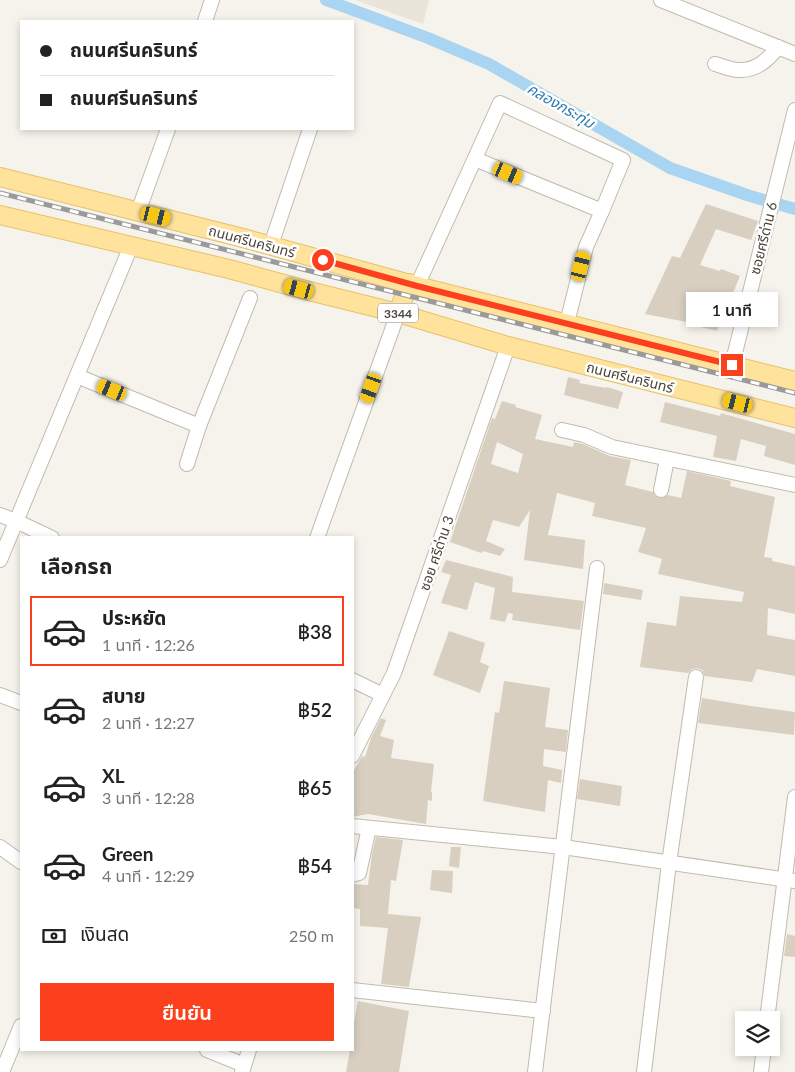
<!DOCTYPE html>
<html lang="th">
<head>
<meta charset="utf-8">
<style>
	:root { --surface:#fff; --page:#f6f6f6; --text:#222; --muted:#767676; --line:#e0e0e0; --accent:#fc3f1d }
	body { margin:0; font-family:Lato,"Noto Sans Thai",sans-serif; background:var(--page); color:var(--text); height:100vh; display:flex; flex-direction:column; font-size:19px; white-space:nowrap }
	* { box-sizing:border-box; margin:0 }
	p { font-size:16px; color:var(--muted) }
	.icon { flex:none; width:28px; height:28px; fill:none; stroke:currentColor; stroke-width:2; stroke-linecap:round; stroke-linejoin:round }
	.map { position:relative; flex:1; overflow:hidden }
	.details { position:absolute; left:20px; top:536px; width:334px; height:515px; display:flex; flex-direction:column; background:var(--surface); border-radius:0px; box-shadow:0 2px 8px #0003 }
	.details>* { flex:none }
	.banner { position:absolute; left:20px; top:20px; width:334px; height:110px; border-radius:0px; box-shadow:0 2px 8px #0003; display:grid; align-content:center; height:110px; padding:0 20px; background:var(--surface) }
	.buttons { position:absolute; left:735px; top:1011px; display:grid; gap:10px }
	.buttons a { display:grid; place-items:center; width:45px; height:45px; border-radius:0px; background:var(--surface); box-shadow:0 2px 8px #0003; font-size:25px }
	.end { position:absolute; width:22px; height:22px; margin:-11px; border:6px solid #fc3f1d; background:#fff; box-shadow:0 0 0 2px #fff }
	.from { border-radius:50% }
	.bubble { position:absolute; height:35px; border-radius:0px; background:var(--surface); box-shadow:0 2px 8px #0003; font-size:16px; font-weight:600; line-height:35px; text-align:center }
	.car { position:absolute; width:15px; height:30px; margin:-15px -8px; border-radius:6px; box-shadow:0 0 4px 1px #0007; background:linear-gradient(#f5c518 24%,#345 0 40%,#f5c518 0 76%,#345 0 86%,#f5c518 0) }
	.banner b { display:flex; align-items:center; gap:18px; height:48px; font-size:19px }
	.banner b+b { border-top:1px solid var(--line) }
	.banner i { width:12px; height:12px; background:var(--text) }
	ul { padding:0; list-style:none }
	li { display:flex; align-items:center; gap:15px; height:70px; margin:0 10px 8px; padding:0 10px; border:2px solid transparent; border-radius:0px }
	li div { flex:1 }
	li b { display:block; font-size:19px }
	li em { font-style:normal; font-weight:600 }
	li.on { border-color:var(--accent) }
	li>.icon { width:45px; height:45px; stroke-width:1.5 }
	h2 { padding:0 20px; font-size:22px; line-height:60px }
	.pay { display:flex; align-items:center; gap:12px; height:55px; padding:0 20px; font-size:19px }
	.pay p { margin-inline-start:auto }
	.button { display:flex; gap:10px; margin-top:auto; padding:10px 20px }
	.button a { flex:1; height:58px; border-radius:0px; background:var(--accent); color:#fff; font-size:20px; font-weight:600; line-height:58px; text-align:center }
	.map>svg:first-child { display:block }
	.residential { fill:#eae5da }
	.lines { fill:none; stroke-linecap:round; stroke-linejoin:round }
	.canal { stroke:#a9d4f2; stroke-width:12 }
	.building { fill:#d8cfc1; fill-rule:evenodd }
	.minor-casing { stroke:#c2bbae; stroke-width:16 }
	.major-casing { stroke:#e6c16a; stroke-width:20 }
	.minor { stroke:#fff; stroke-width:14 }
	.major { stroke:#ffe39c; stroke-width:18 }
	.rail-casing { stroke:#9a9a9a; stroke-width:5 }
	.rail { stroke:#fff; stroke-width:3; stroke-dasharray:9; stroke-linecap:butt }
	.route { stroke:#fc3f1d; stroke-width:6 }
	.labels { text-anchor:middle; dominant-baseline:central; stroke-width:5; stroke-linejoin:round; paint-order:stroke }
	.shield { fill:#fff; stroke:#817c74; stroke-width:1 }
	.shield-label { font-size:12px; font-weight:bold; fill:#4b4439 }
	.street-label { font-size:14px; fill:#4b4439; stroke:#fff }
	.water-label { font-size:15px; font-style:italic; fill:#2e7ab2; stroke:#fff }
</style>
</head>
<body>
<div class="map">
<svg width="795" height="1072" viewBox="0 0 795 1072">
	<rect width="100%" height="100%" fill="#f6f3ec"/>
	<!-- residential -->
	<path class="residential" d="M 355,0 L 429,0 L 423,24 Z"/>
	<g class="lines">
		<!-- canal -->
		<path class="canal" d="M 326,0 L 428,38 L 489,64 L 602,129 L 670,168 L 750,196 L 795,209"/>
	</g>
	<!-- building -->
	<g class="building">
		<path d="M 706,204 L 758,221 L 751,240 L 716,229 L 700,265 L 720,271 L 721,269 L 740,276 L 717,331 L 696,326 L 697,324 L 645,314 L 672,256 L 680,258 Z"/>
		<path d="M 568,377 L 580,380 L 579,383 L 606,388 L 607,387 L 623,392 L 618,409 L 564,395 Z"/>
		<path d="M 502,401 L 516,405 L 515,407 L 542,415 L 535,439 L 573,447 L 574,442 L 583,444 L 610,456 L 631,460 L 625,485 L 653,492 L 655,496 L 659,498 L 663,498 L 668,495 L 681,498 L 687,471 L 731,481 L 730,486 L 775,497 L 764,557 L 772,558 L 772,561 L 795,566 L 795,614 L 768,608 L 767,635 L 795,640 L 795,676 L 757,669 L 752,682 L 704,676 L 702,670 L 697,668 L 692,669 L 688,673 L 640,667 L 647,622 L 676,626 L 680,596 L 742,602 L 744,592 L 658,574 L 662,559 L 638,552 L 646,528 L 592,516 L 595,503 L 557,493 L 548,535 L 585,540 L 583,569 L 524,560 L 530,510 L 519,527 L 493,520 L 486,541 L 505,549 L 500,556 L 483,551 L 481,553 L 450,542 L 492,418 L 495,419 ZM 497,442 L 523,454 L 518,473 L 491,464 Z"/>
		<path d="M 665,402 L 720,416 L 721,413 L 795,434 L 795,465 L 764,456 L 766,446 L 741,439 L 736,461 L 713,457 L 717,436 L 660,422 Z"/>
		<path d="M 446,560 L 513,577 L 512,592 L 584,601 L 580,630 L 512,620 L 513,614 L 508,613 L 505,622 L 490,619 L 495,588 L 475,582 L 467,610 L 441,603 L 451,575 L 441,572 Z"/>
		<path d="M 604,583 L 643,590 L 641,600 L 603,594 Z"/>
		<path d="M 449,631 L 485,643 L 480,662 L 489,666 L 480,693 L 433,675 Z"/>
		<path d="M 504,681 L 550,688 L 545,727 L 568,730 L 566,752 L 544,749 L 543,766 L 562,770 L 561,783 L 548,780 L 545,812 L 483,801 L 495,712 L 499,713 Z"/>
		<path d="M 702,698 L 751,706 L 795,712 L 794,735 L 698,723 Z"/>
		<path d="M 381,718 L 386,720 L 380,736 L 394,740 L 391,758 L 434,764 L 431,791 L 432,792 L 432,801 L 428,800 L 426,824 L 368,814 L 352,817 L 352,774 L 362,756 L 365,757 L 371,738 Z"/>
		<path d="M 580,779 L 622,786 L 620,806 L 577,799 Z"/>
		<path d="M 376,837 L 403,840 L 396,881 L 391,880 L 388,914 L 421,917 L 409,987 L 381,984 L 388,928 L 360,926 L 360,909 L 352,908 L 352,884 L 368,885 L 372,854 Z"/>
		<path d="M 451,847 L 461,847 L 459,868 L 449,866 Z"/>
		<path d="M 432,870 L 453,871 L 452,893 L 430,890 Z"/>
		<path d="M 787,934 L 795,936 L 795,957 L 784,956 Z"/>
		<path d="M 358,1001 L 409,1011 L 399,1072 L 346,1072 L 350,1050 L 352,1050 L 352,1033 Z"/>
	</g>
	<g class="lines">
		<!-- minor casing -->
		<g class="minor-casing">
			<g id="minor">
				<path d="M 661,0 L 795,54"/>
				<path d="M 205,21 L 212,0"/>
				<path d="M 715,64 C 723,66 731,70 738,70 C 756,71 768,60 778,47"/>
				<path d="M 475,159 L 602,211 L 586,247 L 567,323"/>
				<path d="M 138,212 L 168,129"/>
				<path d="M 271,245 L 310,129"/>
				<path d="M 417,286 L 500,103 L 623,160 L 602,211"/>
				<path d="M 732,365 L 795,110"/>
				<path d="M 77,376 L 199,426"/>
				<path d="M 562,430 L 584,435 L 612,447 L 795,485"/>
				<path d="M 187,464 L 199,426 L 250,298"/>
				<path d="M 661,490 L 667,459"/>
				<path d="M 0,515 L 16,521 L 52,538"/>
				<path d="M 317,538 L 398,313"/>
				<path d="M 0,560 L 131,246"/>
				<path d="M 352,680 L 383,695"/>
				<path d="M 0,695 L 21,703"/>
				<path d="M 352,756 L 394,673 L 508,346"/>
				<path d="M 352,826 L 563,847 L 795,881"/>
				<path d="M 0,847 L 21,862"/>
				<path d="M 352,875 L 359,873 L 369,828"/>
				<path d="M 352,990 L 543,1011"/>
				<path d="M 767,1020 L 795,797"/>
				<path d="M 207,1050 L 244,1065"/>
				<path d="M 2,1072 L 21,1026"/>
				<path d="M 242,1072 L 249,1050"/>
				<path d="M 535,1072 L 597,568"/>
				<path d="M 644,1072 L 669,863 L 696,677"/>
				<path d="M 761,1072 L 764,1048"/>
			</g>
		</g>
		<!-- major casing -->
		<g class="major-casing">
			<g id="major">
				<path d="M 0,177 L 243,238 L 417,286 L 795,381"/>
				<path d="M 0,215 L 229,269 L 313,292 L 398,313 L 508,346 L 795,418"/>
				<path d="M 398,313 L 409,283"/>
			</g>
		</g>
		<!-- minor -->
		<use href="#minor" class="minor"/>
		<!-- major -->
		<use href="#major" class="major"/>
		<!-- rail casing -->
		<g class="rail-casing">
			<path id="rail" d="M 0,193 L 795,393"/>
		</g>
		<!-- rail -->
		<use href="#rail" class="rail"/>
	</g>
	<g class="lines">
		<!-- route -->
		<path class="route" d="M 323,260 L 417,286 L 732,365"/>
	</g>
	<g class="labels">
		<!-- shield labels -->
		<rect class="shield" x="378" y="303.5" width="40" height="19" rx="4"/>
		<g class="shield-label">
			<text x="398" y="313">3344</text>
		</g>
		<!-- street labels -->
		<g class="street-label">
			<text transform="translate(763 238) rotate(-76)">ซอยศรีด่าน 6</text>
			<text transform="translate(252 241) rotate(15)">ถนนศรีนครินทร์</text>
			<text transform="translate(630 377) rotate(14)">ถนนศรีนครินทร์</text>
			<text transform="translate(436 553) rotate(-71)">ซอย ศรีด่าน 3</text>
		</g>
		<!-- water labels -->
		<g class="water-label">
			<text transform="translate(561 105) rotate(30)">คลองกระทุ่ม</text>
		</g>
	</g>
</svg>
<div class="buttons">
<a><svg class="icon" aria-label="layers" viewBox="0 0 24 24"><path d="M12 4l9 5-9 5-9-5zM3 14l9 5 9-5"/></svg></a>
</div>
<i class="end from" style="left:323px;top:260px"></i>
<i class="end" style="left:732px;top:365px"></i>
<div class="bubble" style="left:686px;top:292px;width:92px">1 นาที</div>
<i class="car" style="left:508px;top:173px;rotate:113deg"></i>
<i class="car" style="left:156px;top:216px;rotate:104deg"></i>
<i class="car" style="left:581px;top:266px;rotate:14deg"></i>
<i class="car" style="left:299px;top:289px;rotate:285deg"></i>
<i class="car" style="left:371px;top:388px;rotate:200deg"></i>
<i class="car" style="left:112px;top:390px;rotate:292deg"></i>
<i class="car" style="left:738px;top:403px;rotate:284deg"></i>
<div class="banner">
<b><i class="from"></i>ถนนศรีนครินทร์</b>
<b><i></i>ถนนศรีนครินทร์</b>
</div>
<section class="details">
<h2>เลือกรถ</h2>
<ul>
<li class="on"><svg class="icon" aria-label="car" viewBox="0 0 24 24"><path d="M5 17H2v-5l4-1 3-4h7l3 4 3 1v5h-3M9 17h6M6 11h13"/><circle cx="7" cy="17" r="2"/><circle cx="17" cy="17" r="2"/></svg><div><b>ประหยัด</b><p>1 นาที · 12:26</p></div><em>฿38</em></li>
<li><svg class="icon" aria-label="car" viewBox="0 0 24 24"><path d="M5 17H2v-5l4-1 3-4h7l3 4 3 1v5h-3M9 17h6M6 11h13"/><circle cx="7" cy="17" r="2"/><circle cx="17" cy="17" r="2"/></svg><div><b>สบาย</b><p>2 นาที · 12:27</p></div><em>฿52</em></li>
<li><svg class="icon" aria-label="car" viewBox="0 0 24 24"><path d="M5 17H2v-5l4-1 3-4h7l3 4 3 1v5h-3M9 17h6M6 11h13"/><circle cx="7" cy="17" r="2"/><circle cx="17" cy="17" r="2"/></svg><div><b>XL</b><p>3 นาที · 12:28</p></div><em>฿65</em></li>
<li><svg class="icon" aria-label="car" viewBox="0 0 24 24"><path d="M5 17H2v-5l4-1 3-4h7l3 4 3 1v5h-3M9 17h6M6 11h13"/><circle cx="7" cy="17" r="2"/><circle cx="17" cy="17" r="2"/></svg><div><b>Green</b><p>4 นาที · 12:29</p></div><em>฿54</em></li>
</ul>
<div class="pay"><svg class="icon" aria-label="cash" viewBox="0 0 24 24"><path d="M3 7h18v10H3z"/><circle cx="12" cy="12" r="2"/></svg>เงินสด<p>250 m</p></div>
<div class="button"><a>ยืนยัน</a></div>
</section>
</div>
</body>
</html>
